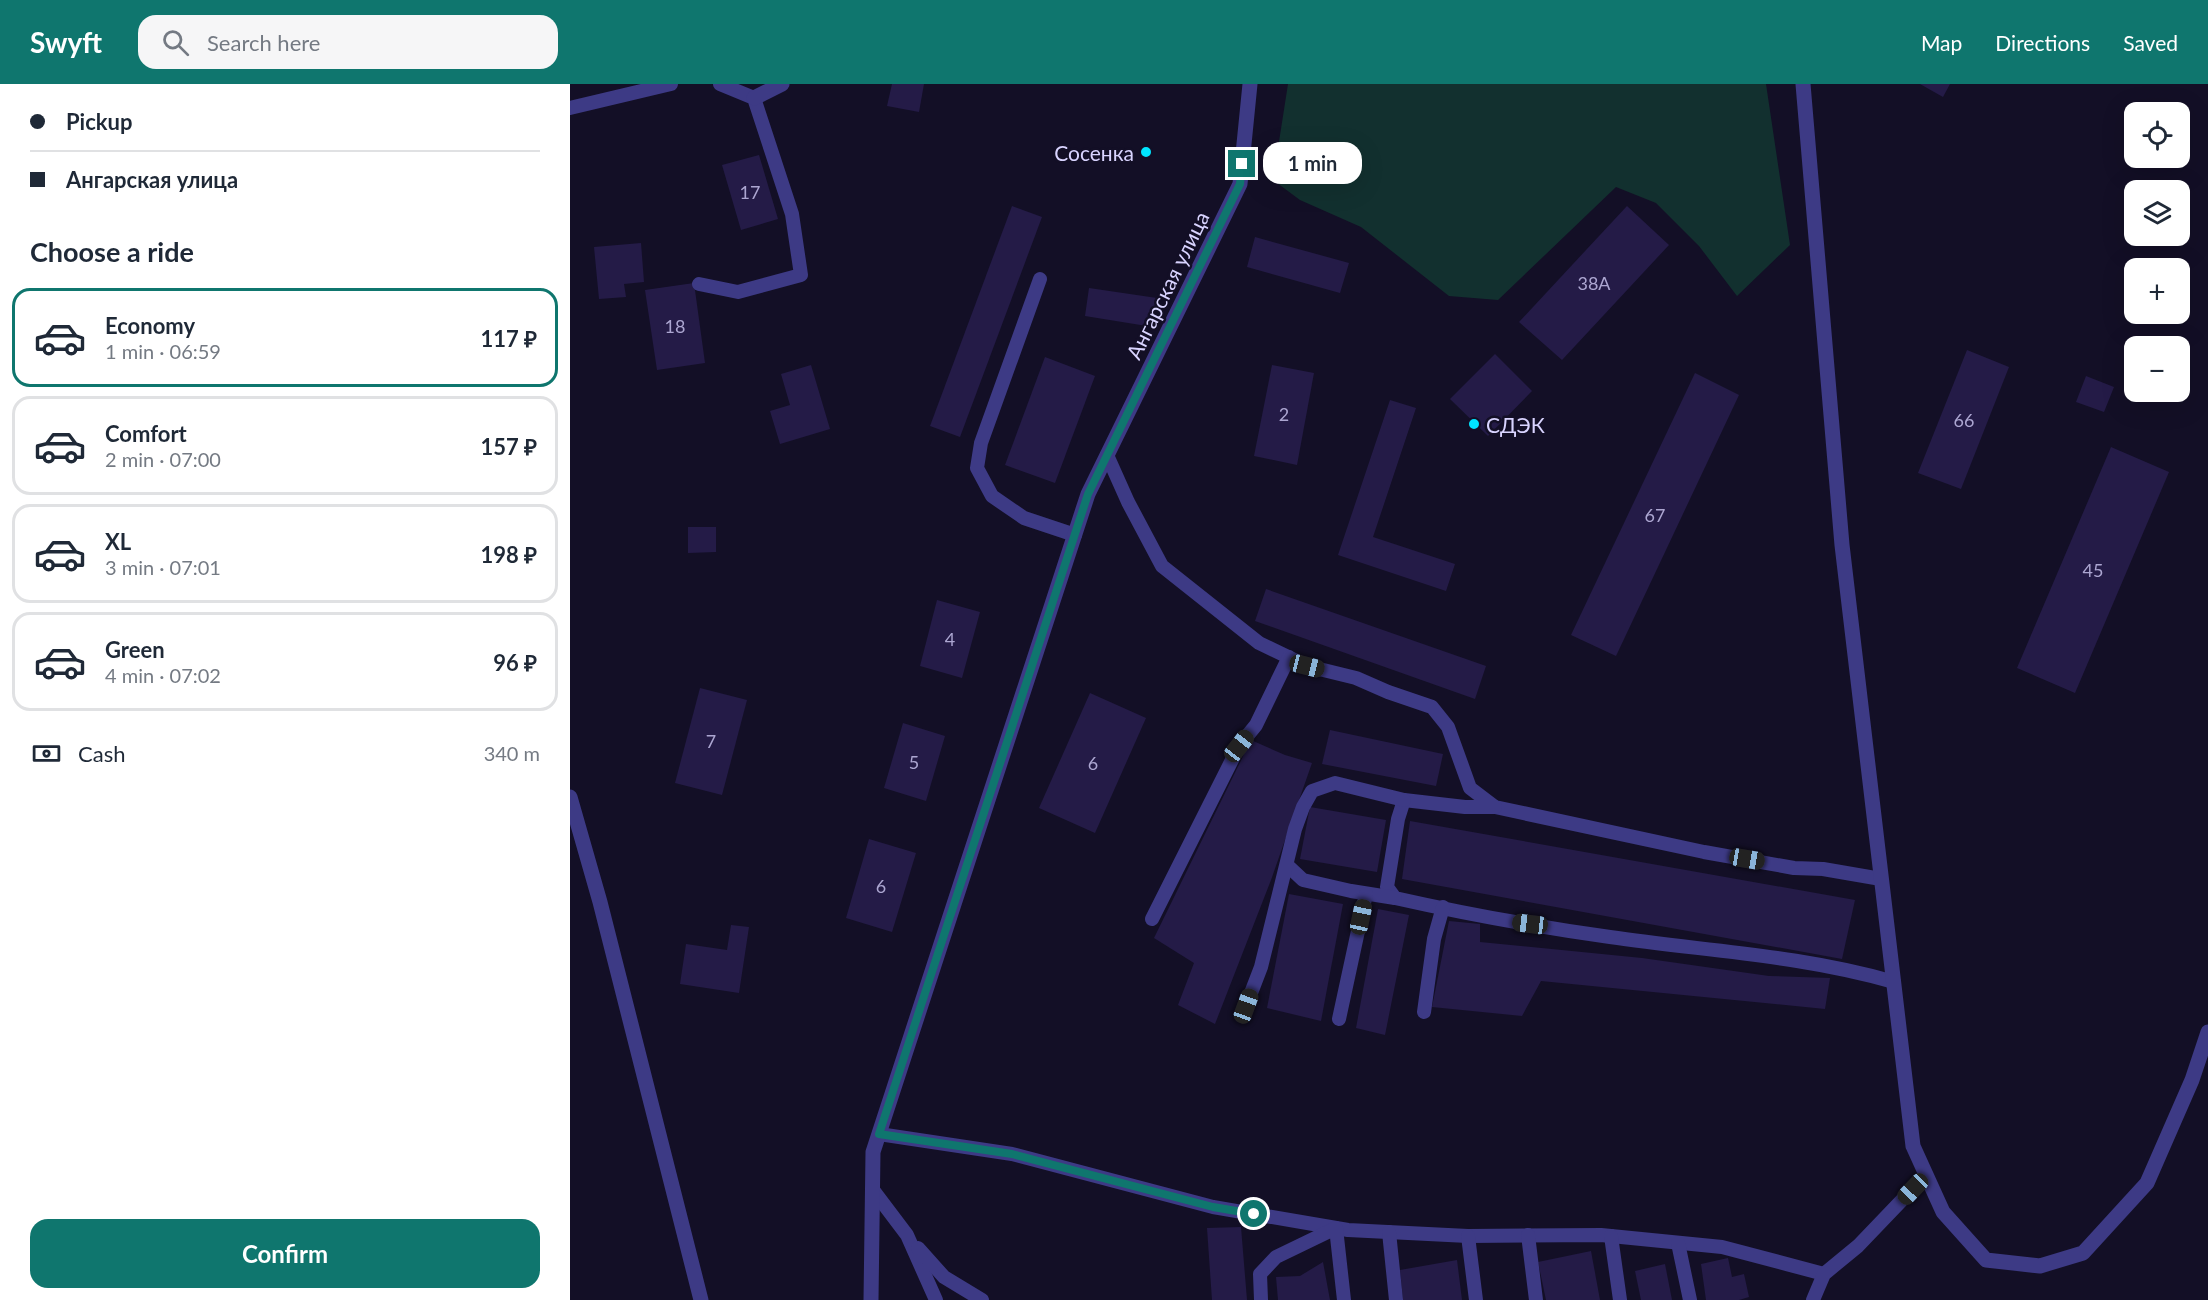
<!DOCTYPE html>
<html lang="en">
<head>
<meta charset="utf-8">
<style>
	:root { --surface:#fff; --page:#f6f6f7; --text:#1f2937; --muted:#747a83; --line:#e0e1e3; --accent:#0f766e }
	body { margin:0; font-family:Lato,sans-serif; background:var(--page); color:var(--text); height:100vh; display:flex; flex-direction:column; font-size:22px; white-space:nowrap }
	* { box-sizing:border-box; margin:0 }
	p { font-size:20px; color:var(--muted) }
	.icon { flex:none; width:33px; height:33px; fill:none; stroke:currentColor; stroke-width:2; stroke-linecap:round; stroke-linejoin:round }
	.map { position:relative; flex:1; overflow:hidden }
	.details { display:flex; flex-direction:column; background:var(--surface); width:570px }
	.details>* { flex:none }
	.hud { display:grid; align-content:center; height:132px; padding:0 30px; background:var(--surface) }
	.buttons { position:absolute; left:1554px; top:18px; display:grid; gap:12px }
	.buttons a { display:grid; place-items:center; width:66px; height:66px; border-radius:12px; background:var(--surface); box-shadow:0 6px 24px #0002; font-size:30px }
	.end { position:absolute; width:27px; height:27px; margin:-14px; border:8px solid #0f766e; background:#fff; box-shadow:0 0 0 3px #fff }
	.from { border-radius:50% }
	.bubble { position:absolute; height:42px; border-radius:18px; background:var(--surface); box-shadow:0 6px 24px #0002; font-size:20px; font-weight:700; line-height:42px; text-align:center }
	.car { position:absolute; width:18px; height:36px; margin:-18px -9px; border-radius:8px; box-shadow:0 0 4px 2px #0007; background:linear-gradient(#222 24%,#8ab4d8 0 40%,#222 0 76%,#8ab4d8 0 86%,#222 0) }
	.hud b { display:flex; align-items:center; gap:21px; height:57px; font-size:22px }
	.hud b+b { border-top:2px solid var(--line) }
	.hud i { width:15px; height:15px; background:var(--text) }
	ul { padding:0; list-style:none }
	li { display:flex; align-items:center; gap:18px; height:99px; margin:0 12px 9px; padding:0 18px; border:3px solid var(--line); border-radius:18px }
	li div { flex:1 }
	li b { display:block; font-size:22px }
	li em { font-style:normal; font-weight:700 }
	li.selected { border-color:var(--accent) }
	li>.icon { width:54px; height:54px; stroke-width:1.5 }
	h2 { padding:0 30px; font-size:27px; line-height:72px }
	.pay { display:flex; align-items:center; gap:15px; height:66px; padding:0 30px; font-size:22px }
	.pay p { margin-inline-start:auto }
	.primary-button { display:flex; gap:12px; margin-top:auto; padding:12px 30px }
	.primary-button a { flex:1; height:69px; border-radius:18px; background:var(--accent); color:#fff; font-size:24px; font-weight:700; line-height:69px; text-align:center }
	header { display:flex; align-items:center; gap:36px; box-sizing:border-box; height:84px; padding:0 30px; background:var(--accent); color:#fff }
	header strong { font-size:28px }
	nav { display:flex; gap:33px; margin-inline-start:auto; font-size:21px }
	.search { width:420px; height:54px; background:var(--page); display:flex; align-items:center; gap:15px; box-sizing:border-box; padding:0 21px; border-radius:18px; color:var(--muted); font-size:22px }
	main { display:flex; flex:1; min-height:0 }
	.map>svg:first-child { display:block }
	.green { fill:#12302f }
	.building { fill:#241b47 }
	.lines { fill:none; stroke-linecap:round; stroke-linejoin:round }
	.service { stroke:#3d3a85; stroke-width:14 }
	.minor { stroke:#3d3a85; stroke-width:15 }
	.tertiary { stroke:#3d3a85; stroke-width:15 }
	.route { stroke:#0f766e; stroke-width:8 }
	.poi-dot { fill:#00e5ff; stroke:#130f26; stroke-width:2 }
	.labels { text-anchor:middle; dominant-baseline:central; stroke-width:5; stroke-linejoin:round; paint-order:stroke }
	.number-label { font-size:18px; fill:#aca6d1 }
	.poi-label { font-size:21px; fill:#d9d4ff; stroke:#130f26; text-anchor:end }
	.street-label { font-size:21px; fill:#d9d4ff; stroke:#130f26 }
</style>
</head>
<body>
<header>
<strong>Swyft</strong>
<div class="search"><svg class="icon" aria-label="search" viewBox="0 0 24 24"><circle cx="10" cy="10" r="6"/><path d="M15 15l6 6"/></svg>Search here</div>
<nav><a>Map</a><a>Directions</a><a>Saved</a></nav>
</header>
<main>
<section class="details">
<div class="hud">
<b><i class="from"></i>Pickup</b>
<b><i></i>Ангарская улица</b>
</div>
<h2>Choose a ride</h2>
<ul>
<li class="selected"><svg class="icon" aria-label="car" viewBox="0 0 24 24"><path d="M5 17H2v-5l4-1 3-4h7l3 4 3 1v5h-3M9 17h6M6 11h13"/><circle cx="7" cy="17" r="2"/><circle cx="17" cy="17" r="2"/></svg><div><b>Economy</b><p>1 min · 06:59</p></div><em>117 ₽</em></li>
<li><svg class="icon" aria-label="car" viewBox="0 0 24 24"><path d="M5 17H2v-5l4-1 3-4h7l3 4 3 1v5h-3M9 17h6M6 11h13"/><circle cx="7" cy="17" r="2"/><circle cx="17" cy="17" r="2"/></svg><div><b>Comfort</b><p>2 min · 07:00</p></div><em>157 ₽</em></li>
<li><svg class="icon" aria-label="car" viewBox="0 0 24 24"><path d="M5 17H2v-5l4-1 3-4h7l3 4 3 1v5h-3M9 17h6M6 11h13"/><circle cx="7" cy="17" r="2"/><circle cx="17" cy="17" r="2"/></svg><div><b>XL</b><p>3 min · 07:01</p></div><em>198 ₽</em></li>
<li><svg class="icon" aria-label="car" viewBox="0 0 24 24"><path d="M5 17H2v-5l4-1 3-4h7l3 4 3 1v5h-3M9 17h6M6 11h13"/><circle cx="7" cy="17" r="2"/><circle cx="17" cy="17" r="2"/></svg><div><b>Green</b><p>4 min · 07:02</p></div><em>96 ₽</em></li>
</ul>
<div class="pay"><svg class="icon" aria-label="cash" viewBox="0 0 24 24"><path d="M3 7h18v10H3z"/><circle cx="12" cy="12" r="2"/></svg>Cash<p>340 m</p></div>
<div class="primary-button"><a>Confirm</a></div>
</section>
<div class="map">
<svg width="1638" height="1216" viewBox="0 0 1638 1216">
	<rect width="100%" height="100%" fill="#130f26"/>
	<!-- green -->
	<path class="green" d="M 718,0 L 1196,0 L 1220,161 L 1167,212 L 1129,162 L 1086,119 L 1046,103 L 928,216 L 879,212 L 791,143 L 730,116 L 703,96 Z"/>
	<!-- building -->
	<g class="building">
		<path d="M 322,0 L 354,0 L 349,28 L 317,22 Z"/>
		<path d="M 1350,0 L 1380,0 L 1373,13 Z"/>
		<path d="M 189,71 L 208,135 L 171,146 L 152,81 Z"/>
		<path d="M 442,122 L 472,133 L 390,353 L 360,342 Z"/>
		<path d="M 1057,122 L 1099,161 L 992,276 L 949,238 Z"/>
		<path d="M 685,153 L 779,179 L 770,209 L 677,183 Z"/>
		<path d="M 71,159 L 74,198 L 54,200 L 56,213 L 29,215 L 24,163 Z"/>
		<path d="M 124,199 L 135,279 L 87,286 L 75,206 Z"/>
		<path d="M 519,204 L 587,214 L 583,243 L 515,232 Z"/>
		<path d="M 1397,266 L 1439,283 L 1391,405 L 1348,389 Z"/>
		<path d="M 925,270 L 962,307 L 918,352 L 880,315 Z"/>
		<path d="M 475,273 L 525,292 L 485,399 L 435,381 Z"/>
		<path d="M 241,281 L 260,345 L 210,360 L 200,327 L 220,321 L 211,290 Z"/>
		<path d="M 702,281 L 744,289 L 727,381 L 684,372 Z"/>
		<path d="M 1125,289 L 1169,311 L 1046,572 L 1001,551 Z"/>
		<path d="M 1516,292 L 1544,303 L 1534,328 L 1506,318 Z"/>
		<path d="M 820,316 L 846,324 L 803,453 L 885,480 L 876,507 L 768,471 Z"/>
		<path d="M 1541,363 L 1599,388 L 1505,609 L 1447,584 Z"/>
		<path d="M 118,443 L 146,443 L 146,468 L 118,469 Z"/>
		<path d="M 696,505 L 916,582 L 905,615 L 685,537 Z"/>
		<path d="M 367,516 L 410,528 L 392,594 L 350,582 Z"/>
		<path d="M 130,604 L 177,616 L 152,711 L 105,699 Z"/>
		<path d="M 520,609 L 576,634 L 525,749 L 469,724 Z"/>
		<path d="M 333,639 L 375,652 L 356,717 L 314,704 Z"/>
		<path d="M 760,646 L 873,670 L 866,702 L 752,680 Z"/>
		<path d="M 681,656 L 715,671 L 742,679 L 701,796 L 645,940 L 608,921 L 624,879 L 584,854 Z"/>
		<path d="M 740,723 L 816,736 L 807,788 L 730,775 Z"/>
		<path d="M 840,737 L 1285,816 L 1272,875 L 832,795 Z"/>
		<path d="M 299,755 L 346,769 L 322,848 L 276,834 Z"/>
		<path d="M 719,810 L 773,820 L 751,937 L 697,924 Z"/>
		<path d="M 808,825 L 839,831 L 815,951 L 786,944 Z"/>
		<path d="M 879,837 L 910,840 L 910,858 L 1072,874 L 1199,892 L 1260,894 L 1255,925 L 971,897 L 952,932 L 862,923 Z"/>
		<path d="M 161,841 L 179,843 L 169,909 L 110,900 L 116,860 L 157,866 Z"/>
		<path d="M 671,1143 L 677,1216 L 642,1216 L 637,1144 Z"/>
		<path d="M 1021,1167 L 1030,1216 L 976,1216 L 968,1178 Z"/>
		<path d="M 1158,1174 L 1162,1193 L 1174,1190 L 1179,1213 L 1169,1216 L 1136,1216 L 1131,1180 Z"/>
		<path d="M 887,1176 L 892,1216 L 833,1216 L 830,1186 Z"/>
		<path d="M 753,1178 L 760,1216 L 708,1216 L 706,1193 L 730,1192 Z"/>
		<path d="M 1095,1180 L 1102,1216 L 1071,1216 L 1065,1187 Z"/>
	</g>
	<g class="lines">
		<!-- service -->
		<g class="service">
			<path d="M 0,24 L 101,0"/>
			<path d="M 470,195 L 411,359 L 407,384 L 422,412 L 454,434 L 505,451"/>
			<path d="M 129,200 L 168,208 L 231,191 L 222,130 L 184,14 L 150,0"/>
			<path d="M 537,371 L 558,418 L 592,482 L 689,559 L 737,582 L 786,594 L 818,608 L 862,623 L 878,643 L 900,704 L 925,723 L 1134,768 L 1224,784 L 1253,785 L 1311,795"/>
			<path d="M 925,723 L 895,723 L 834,716 L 828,735 L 817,803 L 825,814 C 896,830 968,843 1040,853 C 1135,867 1231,871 1324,898"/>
			<path d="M 717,781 L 733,796 L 781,807 L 825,814"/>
			<path d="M 582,835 L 669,662 L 686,641 L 719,573"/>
			<path d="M 676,922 L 691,883 L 725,745 L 733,723 L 742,707 L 765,699 L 834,716"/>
			<path d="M 854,928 L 864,855 L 873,823"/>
			<path d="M 769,935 L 796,810"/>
			<path d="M 309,1050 L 442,1070 L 643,1123 L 778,1146 L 898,1152 L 1031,1151 L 1152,1163 L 1254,1190"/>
			<path d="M 303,1106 L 337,1151 L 366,1216"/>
			<path d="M 819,1148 L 826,1216"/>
			<path d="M 958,1151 L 966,1216"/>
			<path d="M 898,1152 L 906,1216"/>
			<path d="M 1041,1152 L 1050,1216"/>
			<path d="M 1108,1159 L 1120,1216"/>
			<path d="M 348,1164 L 374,1193 L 412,1216"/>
			<path d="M 691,1216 L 690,1190 L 706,1173 L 766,1144 L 774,1216"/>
			<path d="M 1243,1216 L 1254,1190 L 1288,1162 L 1356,1091"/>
		</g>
		<!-- minor -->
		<path class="minor" d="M 184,14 L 212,0"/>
		<!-- tertiary -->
		<g class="tertiary">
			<path d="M 1233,0 L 1272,461 L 1343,1062 L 1373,1128 L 1416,1176 L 1470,1182 L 1513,1169 L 1577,1099 L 1622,996 L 1638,948"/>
			<path d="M 0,713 L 30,818 L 131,1216"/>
			<path d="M 301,1216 L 303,1068 L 518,410 L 670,100 L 680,0"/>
		</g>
	</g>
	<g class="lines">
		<!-- route -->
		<path class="route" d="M 672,80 L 670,100 L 518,410 L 309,1050 L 442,1070 L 643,1123 L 684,1130"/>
	</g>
	<!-- markers -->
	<g class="poi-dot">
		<circle cx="576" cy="68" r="6"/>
		<circle cx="904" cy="340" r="6"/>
	</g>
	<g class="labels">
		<!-- number labels -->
		<g class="number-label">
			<text x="180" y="108">17</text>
			<text x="1024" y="199">38А</text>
			<text x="105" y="242">18</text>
			<text x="714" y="330">2</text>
			<text x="1394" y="336">66</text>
			<text x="1085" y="431">67</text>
			<text x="1523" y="486">45</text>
			<text x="380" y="555">4</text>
			<text x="141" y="657">7</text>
			<text x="344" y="678">5</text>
			<text x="523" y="679">6</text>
			<text x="311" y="802">6</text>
		</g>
		<!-- poi labels -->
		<g class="poi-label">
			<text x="564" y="68">Сосенка</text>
			<text x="916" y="340" text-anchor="start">СДЭК</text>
		</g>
		<!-- street labels -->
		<g class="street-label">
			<text transform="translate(597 201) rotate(-64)">Ангарская улица</text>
		</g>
	</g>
</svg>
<div class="buttons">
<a><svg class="icon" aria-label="locate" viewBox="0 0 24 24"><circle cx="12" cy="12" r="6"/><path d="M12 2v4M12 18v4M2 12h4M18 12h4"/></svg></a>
<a><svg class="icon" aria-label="layers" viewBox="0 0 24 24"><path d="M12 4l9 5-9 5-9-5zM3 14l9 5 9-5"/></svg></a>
<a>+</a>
<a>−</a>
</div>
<i class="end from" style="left:684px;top:1130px"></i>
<i class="end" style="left:672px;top:80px"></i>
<div class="bubble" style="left:693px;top:58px;width:99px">1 min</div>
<i class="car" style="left:737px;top:582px;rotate:104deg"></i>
<i class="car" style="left:669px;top:662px;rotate:38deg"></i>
<i class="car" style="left:1177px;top:775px;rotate:100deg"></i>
<i class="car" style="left:791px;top:833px;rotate:12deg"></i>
<i class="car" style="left:960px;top:840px;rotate:277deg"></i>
<i class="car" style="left:676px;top:922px;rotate:20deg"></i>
<i class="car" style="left:1343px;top:1105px;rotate:224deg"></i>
</div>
</main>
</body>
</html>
